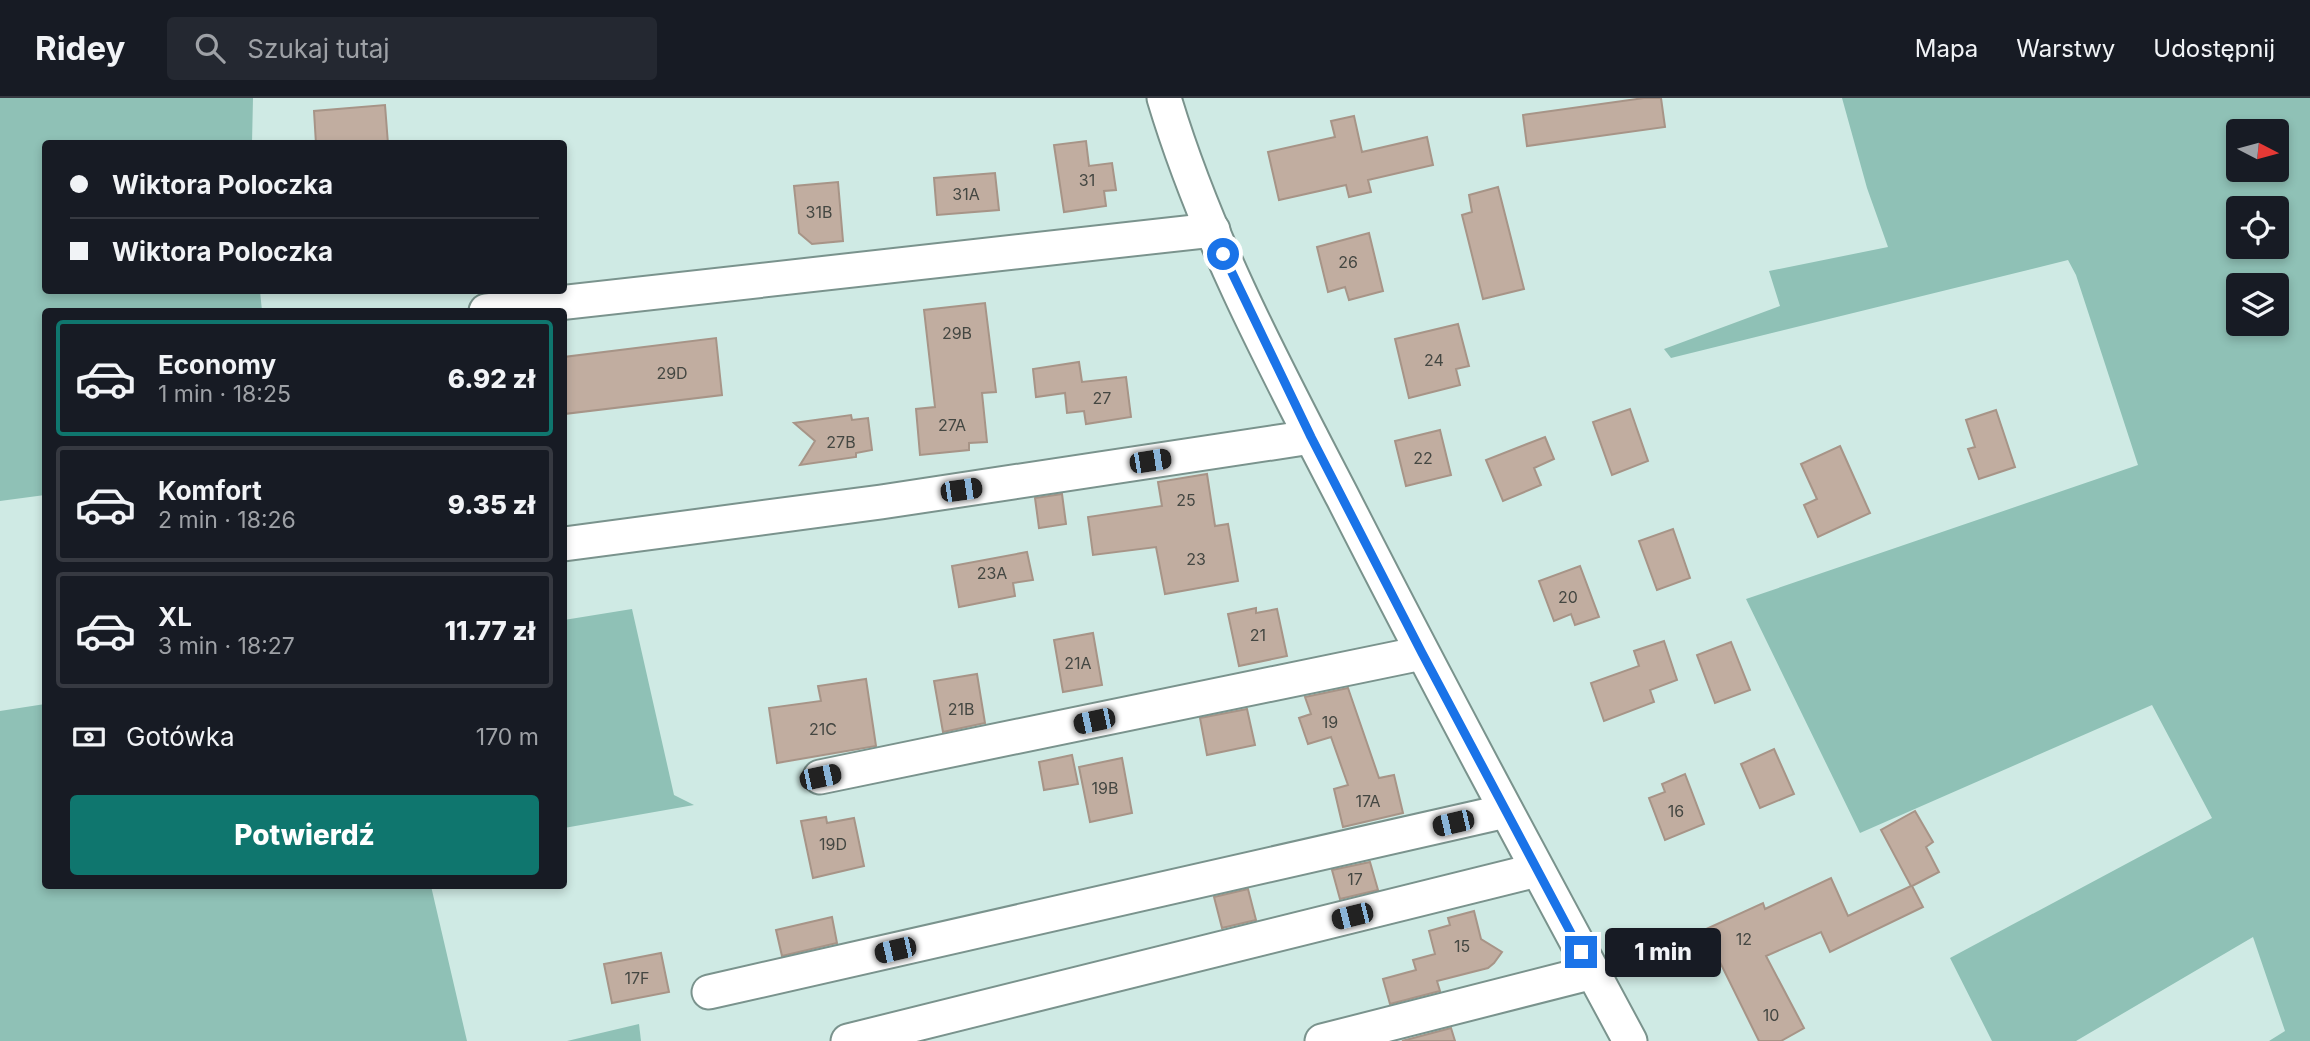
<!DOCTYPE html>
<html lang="pl">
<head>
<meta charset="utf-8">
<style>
	:root { --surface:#171b24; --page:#242831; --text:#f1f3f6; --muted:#9ea1a6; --line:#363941; --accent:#0f766e }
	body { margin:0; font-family:Inter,sans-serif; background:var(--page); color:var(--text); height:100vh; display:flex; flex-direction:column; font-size:26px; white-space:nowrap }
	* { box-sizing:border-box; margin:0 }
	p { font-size:23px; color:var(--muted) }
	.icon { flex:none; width:38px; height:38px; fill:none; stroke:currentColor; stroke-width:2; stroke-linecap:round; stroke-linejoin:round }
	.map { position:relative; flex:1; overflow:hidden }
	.details { position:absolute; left:42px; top:210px; width:525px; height:581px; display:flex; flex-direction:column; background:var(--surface); border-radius:7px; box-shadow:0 4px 10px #0003 }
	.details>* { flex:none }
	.banner { position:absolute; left:42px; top:42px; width:525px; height:154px; border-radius:7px; box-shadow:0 4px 10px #0003; display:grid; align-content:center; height:154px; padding:0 28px; background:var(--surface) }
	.needle { width:46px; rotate:96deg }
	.tools { position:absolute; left:2226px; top:21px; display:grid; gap:14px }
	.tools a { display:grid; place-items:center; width:63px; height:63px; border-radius:7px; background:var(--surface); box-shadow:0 4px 10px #0003; font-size:35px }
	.end { position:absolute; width:32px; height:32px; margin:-16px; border:9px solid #1a73e8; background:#fff; box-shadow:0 0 0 4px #fff }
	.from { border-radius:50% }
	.bubble { position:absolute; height:49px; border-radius:7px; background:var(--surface); box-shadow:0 4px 10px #0003; font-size:23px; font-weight:800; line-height:49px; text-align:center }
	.car { position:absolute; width:21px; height:42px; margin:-21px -10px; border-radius:9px; box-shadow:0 0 5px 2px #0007; background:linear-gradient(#222 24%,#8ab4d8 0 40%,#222 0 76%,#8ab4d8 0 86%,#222 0) }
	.banner b { display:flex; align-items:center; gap:24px; height:66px; font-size:26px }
	.banner b+b { border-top:2px solid var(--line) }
	.banner i { width:18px; height:18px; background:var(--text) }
	ul { padding:12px 0 0; list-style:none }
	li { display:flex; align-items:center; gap:21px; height:116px; margin:0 14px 10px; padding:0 14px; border:4px solid var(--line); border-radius:7px }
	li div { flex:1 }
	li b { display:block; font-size:26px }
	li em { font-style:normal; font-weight:800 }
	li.on { border-color:var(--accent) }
	li>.icon { width:63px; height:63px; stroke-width:1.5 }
	.pay { display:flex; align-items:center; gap:18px; height:77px; padding:0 28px; font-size:26px }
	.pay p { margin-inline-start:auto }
	.primary-button { display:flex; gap:14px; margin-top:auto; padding:14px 28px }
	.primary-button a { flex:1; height:80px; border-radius:7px; background:var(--accent); color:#fff; font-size:28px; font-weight:800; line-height:80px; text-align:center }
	header { display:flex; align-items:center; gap:42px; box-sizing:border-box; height:98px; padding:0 35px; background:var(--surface); border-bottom:2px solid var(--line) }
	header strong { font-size:33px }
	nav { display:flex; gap:38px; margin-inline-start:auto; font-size:24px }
	.search { width:490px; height:63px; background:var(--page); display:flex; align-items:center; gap:18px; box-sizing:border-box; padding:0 24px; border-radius:7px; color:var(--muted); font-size:26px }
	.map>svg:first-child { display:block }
	.green { fill:#8fc1b6; fill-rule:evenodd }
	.building { fill:#c1ada0; stroke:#a79487; stroke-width:2 }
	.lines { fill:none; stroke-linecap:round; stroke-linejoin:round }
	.minor-casing { stroke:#7a938d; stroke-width:37 }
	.minor { stroke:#fff; stroke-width:33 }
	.route { stroke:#1a73e8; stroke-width:9 }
	.labels { text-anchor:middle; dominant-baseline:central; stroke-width:6; stroke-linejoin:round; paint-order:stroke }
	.number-label { font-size:16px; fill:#444742 }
</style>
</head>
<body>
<header>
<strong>Ridey</strong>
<div class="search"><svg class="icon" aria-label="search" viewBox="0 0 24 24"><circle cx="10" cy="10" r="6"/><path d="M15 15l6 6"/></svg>Szukaj tutaj</div>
<nav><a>Mapa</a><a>Warstwy</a><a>Udostępnij</a></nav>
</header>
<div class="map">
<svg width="2310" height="943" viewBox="0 0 2310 943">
	<rect width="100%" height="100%" fill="#cfeae4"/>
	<!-- green -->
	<g class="green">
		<path d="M 0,0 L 253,0 L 252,45 L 46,46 L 46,192 L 260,193 L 262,213 L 46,214 L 45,397 L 0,403 Z"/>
		<path d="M 1842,0 L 2310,0 L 2310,943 L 2269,943 L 2285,933 L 2253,839 L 2076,943 L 1992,943 L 1950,860 L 2212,720 L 2152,607 L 1860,735 L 1746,501 L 2138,367 L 2076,177 L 2068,162 L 1671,260 L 1664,251 L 1780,208 L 1769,173 L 1888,149 L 1867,90 ZM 2277,33 L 2277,72 L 2238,72 L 2238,33 ZM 2238,110 L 2277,110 L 2277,149 L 2238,149 ZM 2238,187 L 2277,187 L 2277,226 L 2238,226 Z"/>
		<path d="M 632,511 L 674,697 L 694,707 L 564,730 L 564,522 Z"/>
		<path d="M 45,606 L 46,788 L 431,788 L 467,943 L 0,943 L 0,613 Z"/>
		<path d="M 639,926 L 641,943 L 567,943 Z"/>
	</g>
	<!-- building -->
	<g class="building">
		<path d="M 1644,0 L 1661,0 L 1665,29 L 1527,48 L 1523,17 Z"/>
		<path d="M 385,7 L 388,46 L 316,46 L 314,13 Z"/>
		<path d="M 1354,18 L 1362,54 L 1427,39 L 1433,67 L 1368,82 L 1371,94 L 1349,99 L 1346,87 L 1279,102 L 1268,54 L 1335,39 L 1331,23 Z"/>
		<path d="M 1086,43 L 1089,68 L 1112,65 L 1116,92 L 1104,93 L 1106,108 L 1064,114 L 1054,47 Z"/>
		<path d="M 995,75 L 999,112 L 937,117 L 934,80 Z"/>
		<path d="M 838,84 L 843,143 L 812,146 L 799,135 L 794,88 Z"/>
		<path d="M 1498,89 L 1524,191 L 1483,201 L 1462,117 L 1472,114 L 1469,97 Z"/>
		<path d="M 1369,135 L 1383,193 L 1349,202 L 1345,189 L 1328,194 L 1317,149 Z"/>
		<path d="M 985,205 L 996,294 L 982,295 L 987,344 L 969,345 L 969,352 L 920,357 L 916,311 L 935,309 L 924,212 Z"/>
		<path d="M 1458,226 L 1469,268 L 1456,271 L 1460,287 L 1409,300 L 1395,241 Z"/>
		<path d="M 716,240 L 722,297 L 564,316 L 564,259 Z"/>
		<path d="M 1079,264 L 1082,284 L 1126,279 L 1131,319 L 1086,326 L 1084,313 L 1067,315 L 1065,295 L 1036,299 L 1033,271 Z"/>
		<path d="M 1630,311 L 1648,363 L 1612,377 L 1593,324 Z"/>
		<path d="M 1996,312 L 2015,369 L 1979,381 L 1968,351 L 1975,349 L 1966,322 Z"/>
		<path d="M 851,317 L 852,322 L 868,320 L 872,352 L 856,355 L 856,359 L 800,367 L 815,343 L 794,325 Z"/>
		<path d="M 1440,332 L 1451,377 L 1406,388 L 1395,343 Z"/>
		<path d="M 1545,339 L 1554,361 L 1534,370 L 1541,387 L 1503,403 L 1486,362 Z"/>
		<path d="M 1840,348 L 1870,415 L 1818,439 L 1804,407 L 1817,401 L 1801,366 Z"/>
		<path d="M 1207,376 L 1215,428 L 1228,426 L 1238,483 L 1165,496 L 1156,449 L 1093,457 L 1088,419 L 1162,408 L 1158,384 Z"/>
		<path d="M 1062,396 L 1066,426 L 1039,430 L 1035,400 Z"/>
		<path d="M 1673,431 L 1690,480 L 1657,492 L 1639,443 Z"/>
		<path d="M 1027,454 L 1033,482 L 1013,485 L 1015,498 L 959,509 L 952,468 Z"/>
		<path d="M 1580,468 L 1599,519 L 1575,527 L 1571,516 L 1554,523 L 1539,483 Z"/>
		<path d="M 1256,510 L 1256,515 L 1277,511 L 1287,558 L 1239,568 L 1228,516 Z"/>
		<path d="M 1093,535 L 1102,587 L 1063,594 L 1054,542 Z"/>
		<path d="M 1664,543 L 1677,582 L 1650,592 L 1654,604 L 1604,623 L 1591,585 L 1639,568 L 1634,553 Z"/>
		<path d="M 1731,544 L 1750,592 L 1715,605 L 1697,557 Z"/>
		<path d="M 977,576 L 985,625 L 943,634 L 934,583 Z"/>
		<path d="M 866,581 L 876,648 L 777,665 L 769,610 L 821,603 L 818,588 Z"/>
		<path d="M 1348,590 L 1379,680 L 1394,677 L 1403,715 L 1343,729 L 1334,691 L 1348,687 L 1331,639 L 1308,646 L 1299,620 L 1311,616 L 1305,599 Z"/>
		<path d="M 1247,611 L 1255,647 L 1207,657 L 1200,620 Z"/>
		<path d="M 1774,651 L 1794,696 L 1760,710 L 1741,666 Z"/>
		<path d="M 1072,657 L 1078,686 L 1044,692 L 1039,664 Z"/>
		<path d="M 1122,660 L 1132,715 L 1090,724 L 1079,669 Z"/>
		<path d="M 1685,676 L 1704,726 L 1665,742 L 1649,700 L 1665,694 L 1662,686 Z"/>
		<path d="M 1915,713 L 1933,744 L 1926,749 L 1939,774 L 1912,788 L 1923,809 L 1830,854 L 1821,834 L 1766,858 L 1804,930 L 1781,943 L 1759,943 L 1704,832 L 1763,805 L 1765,811 L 1831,780 L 1848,818 L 1911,788 L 1881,732 Z"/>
		<path d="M 826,719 L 827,725 L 854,720 L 864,768 L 813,780 L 801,723 Z"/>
		<path d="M 1370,764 L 1378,792 L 1340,801 L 1332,772 Z"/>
		<path d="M 1248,791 L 1256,822 L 1222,830 L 1214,799 Z"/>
		<path d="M 1474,813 L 1481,841 L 1502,854 L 1494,865 L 1488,870 L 1437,883 L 1440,893 L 1390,906 L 1383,881 L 1416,872 L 1413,862 L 1435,856 L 1429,833 L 1450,827 L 1448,820 Z"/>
		<path d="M 832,819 L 837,845 L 782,858 L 776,832 Z"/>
		<path d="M 661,855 L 669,894 L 612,905 L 604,866 Z"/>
		<path d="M 1451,930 L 1455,943 L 1402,943 Z"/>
	</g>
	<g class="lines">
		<!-- minor casing -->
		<g class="minor-casing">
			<g id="minor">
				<path d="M 1164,0 C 1206,140 1276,271 1343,400 C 1436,583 1533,763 1630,943"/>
				<path d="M 486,213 L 1213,132"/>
				<path d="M 564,446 L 881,404 L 1311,339"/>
				<path d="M 820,679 L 1422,555"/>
				<path d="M 709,894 L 1506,713"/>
				<path d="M 848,943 L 1537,772"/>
				<path d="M 1322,943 L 1593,874"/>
			</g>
		</g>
		<!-- minor -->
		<use href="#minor" class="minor"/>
	</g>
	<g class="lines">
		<!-- route -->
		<path class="route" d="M 1223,156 L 1311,339 L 1422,555 L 1581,854"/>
	</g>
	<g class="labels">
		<!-- number labels -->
		<g class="number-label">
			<text x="1087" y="82">31</text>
			<text x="966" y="96">31A</text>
			<text x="819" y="114">31B</text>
			<text x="1348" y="164">26</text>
			<text x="957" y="235">29B</text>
			<text x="1434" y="262">24</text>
			<text x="672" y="275">29D</text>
			<text x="1102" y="300">27</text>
			<text x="952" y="327">27A</text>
			<text x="841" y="344">27B</text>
			<text x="1423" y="360">22</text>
			<text x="1186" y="402">25</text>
			<text x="1196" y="461">23</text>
			<text x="992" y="475">23A</text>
			<text x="1568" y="499">20</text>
			<text x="1258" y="537">21</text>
			<text x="1078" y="565">21A</text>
			<text x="961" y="611">21B</text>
			<text x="1330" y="624">19</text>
			<text x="823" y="631">21C</text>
			<text x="1105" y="690">19B</text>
			<text x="1368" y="703">17A</text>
			<text x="1676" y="713">16</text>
			<text x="833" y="746">19D</text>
			<text x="1355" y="781">17</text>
			<text x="1744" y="841">12</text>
			<text x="1462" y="848">15</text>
			<text x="637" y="880">17F</text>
			<text x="1771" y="917">10</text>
		</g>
	</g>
</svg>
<div class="tools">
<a><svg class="needle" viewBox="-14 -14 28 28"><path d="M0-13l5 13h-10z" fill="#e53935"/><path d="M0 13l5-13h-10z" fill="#9ea1a6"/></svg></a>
<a><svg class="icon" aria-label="locate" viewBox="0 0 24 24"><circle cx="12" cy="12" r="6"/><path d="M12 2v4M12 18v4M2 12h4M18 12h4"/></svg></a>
<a><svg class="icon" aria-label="layers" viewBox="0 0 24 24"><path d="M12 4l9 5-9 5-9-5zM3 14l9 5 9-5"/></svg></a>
</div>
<i class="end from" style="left:1223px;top:156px"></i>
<i class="end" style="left:1581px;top:854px"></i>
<div class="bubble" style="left:1605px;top:830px;width:116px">1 min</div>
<i class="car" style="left:1150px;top:363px;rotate:81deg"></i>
<i class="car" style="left:961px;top:392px;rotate:82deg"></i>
<i class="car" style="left:1094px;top:623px;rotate:258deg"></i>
<i class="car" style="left:820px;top:679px;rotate:78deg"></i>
<i class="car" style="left:1453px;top:725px;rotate:257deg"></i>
<i class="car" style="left:1352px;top:818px;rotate:256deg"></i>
<i class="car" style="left:895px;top:852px;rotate:257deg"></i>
<div class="banner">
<b><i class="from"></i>Wiktora Poloczka</b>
<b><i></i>Wiktora Poloczka</b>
</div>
<section class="details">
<ul>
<li class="on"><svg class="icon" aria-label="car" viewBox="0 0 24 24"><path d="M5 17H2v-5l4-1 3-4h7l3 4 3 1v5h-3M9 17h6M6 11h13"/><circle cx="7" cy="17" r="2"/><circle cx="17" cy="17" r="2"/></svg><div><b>Economy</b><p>1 min · 18:25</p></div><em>6.92 zł</em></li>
<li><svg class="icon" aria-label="car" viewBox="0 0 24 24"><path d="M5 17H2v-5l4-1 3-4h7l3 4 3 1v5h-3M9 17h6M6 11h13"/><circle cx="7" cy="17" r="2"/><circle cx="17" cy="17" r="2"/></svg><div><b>Komfort</b><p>2 min · 18:26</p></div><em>9.35 zł</em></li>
<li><svg class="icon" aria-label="car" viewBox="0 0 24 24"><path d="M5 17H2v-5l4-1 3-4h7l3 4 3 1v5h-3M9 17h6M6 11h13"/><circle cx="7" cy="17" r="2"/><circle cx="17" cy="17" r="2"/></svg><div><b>XL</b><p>3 min · 18:27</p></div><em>11.77 zł</em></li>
</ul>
<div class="pay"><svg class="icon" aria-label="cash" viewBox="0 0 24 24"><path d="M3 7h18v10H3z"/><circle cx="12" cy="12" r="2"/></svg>Gotówka<p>170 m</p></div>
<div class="primary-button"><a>Potwierdź</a></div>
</section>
</div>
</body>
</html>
